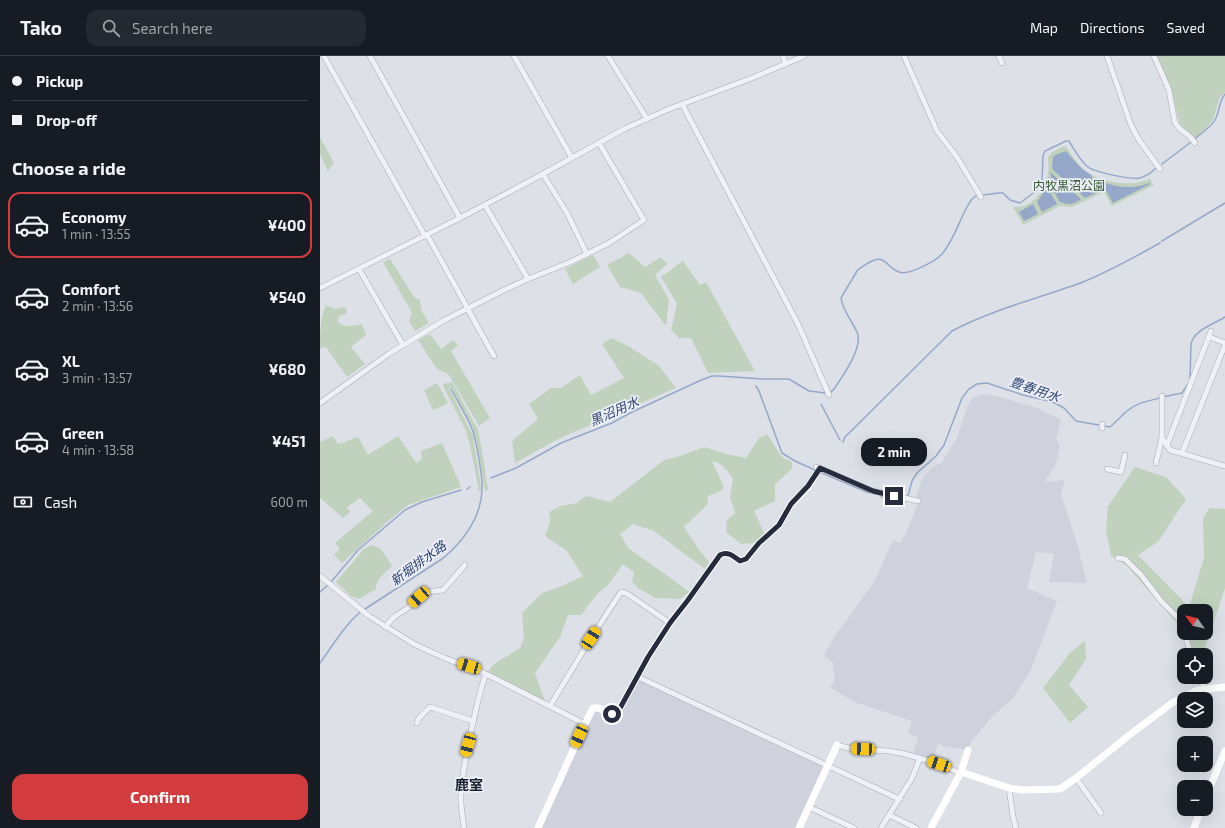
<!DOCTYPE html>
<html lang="en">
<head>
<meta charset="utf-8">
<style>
	:root { --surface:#171b24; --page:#242831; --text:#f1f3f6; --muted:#9ea1a6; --line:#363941; --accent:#d23c3f }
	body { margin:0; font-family:"Exo 2","Noto Sans JP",sans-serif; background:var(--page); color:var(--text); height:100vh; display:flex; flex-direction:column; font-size:15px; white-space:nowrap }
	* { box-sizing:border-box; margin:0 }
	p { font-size:13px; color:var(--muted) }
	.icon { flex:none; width:22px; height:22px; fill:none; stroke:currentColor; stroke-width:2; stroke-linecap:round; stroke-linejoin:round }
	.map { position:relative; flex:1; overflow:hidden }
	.panel { display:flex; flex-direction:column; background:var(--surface); width:320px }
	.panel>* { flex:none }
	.guide { display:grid; align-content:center; height:88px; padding:0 12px; background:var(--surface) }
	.needle { width:26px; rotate:304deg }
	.fabs { position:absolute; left:857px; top:548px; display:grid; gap:8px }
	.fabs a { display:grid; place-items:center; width:36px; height:36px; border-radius:8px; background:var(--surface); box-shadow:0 4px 16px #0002; font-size:20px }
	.end { position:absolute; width:18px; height:18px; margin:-9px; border:5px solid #262c3e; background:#fff; box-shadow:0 0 0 2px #fff }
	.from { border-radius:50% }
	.bubble { position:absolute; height:28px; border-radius:12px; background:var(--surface); box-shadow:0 4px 16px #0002; font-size:13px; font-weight:700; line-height:28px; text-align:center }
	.car { position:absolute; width:12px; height:24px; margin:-12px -6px; border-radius:5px; box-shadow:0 0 3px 1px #0007; background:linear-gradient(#f5c518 24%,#345 0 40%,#f5c518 0 76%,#345 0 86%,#f5c518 0) }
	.guide b { display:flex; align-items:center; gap:14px; height:38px; font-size:15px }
	.guide b+b { border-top:1px solid var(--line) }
	.guide i { width:10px; height:10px; background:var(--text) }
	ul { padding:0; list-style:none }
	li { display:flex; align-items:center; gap:12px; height:66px; margin:0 8px 6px; padding:0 4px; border:2px solid transparent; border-radius:12px }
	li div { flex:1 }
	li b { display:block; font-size:15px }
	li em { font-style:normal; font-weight:700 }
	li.on { border-color:var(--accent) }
	li>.icon { width:36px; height:36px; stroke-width:1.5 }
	h2 { padding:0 12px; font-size:18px; line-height:48px }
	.pay { display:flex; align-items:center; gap:10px; height:44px; padding:0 12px; font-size:15px }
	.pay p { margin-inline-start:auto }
	.action { display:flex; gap:8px; margin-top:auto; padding:8px 12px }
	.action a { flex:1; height:46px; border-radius:12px; background:var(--accent); color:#fff; font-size:16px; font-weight:700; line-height:46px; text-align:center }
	header { display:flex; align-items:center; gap:24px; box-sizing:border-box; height:56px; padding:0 20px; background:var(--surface); border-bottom:1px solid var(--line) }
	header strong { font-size:19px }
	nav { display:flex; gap:22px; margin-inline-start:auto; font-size:14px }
	.search { width:280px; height:36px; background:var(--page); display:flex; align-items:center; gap:10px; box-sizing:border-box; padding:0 14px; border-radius:12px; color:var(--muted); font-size:15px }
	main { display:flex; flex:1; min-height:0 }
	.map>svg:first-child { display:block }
	.built { fill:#cfd2dc }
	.green { fill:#c0d2be }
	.water { fill:#96a8c9 }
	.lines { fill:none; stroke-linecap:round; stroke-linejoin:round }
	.stream { stroke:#96a8c9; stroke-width:1.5 }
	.street-casing { stroke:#a6aab4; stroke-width:6 }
	.street { stroke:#f0f1f6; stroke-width:5 }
	.secondary { stroke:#fff; stroke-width:7 }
	.route { stroke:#262c3e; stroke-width:5 }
	.labels { text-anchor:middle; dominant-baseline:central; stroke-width:3.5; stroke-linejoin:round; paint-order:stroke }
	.park-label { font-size:12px; fill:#355a33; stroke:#eceff5 }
	.water-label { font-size:13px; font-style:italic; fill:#2f4473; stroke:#eceff5 }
	.quarter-label { font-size:14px; font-weight:bold; fill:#181d2f; stroke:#eceff5 }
</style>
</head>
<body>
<header>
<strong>Tako</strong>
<div class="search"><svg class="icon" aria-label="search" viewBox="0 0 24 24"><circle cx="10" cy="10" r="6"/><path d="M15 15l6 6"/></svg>Search here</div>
<nav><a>Map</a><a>Directions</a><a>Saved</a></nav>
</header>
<main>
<section class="panel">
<div class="guide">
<b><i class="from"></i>Pickup</b>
<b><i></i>Drop-off</b>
</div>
<h2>Choose a ride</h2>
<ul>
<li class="on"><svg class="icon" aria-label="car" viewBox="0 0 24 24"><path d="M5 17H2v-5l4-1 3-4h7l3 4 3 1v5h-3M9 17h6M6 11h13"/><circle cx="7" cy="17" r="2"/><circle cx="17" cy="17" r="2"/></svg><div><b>Economy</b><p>1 min · 13:55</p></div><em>¥400</em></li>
<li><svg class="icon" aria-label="car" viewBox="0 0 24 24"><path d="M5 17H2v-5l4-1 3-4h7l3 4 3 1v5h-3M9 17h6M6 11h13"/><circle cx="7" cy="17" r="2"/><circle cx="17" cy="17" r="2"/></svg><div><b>Comfort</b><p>2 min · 13:56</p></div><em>¥540</em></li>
<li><svg class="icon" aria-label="car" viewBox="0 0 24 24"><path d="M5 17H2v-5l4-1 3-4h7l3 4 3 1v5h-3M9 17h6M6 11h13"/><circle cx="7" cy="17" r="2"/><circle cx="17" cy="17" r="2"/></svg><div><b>XL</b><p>3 min · 13:57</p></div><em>¥680</em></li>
<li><svg class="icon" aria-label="car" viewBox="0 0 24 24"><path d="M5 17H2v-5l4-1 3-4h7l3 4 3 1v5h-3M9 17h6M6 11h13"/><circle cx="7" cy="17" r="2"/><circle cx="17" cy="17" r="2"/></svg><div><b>Green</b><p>4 min · 13:58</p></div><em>¥451</em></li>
</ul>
<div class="pay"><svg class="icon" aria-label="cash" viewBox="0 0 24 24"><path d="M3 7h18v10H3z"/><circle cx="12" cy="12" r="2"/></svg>Cash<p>600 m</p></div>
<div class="action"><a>Confirm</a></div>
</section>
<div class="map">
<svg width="905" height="772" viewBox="0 0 905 772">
	<rect width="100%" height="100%" fill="#dde0e7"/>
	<!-- built -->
	<g class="built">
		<path d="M 662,338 L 677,340 L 717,352 L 741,364 L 736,383 L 740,390 L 735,411 L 727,421 L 726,426 L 745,424 L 741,438 L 757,487 L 767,527 L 729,526 L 734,498 L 716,496 L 707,532 L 737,545 L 711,614 L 694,641 L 672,661 L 653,683 L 648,694 L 627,691 L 618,688 L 613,704 L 593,698 L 598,681 L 588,677 L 592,665 L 534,646 L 510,631 L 515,624 L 513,614 L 514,608 L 504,599 L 517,576 L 521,572 L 554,526 L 573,484 L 581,487 L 593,461 L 599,441 L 596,441 L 602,423 L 612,412 L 622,406 L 638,380 L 646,354 L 652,342 Z"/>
		<path d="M 321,624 L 505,711 L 476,772 L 220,772 L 275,656 L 277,655 L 295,664 L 296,663 L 319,625 Z"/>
	</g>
	<!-- green -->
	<g class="green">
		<path d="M 836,0 L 905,0 L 905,36 L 900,41 L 893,64 L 875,84 L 861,72 L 850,31 Z"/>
		<path d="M 0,81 L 14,107 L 8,115 L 0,98 Z"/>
		<path d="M 744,90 L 747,92 C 753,101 759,110 767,116 C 782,127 813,131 830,123 L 834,129 L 792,150 L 784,136 L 752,151 L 740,150 L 703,169 L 693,151 C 712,153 726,134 728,117 C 729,112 728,106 728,101 L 732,96 Z"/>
		<path d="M 309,197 L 325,211 L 341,201 L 347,208 L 335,219 L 349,244 L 346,270 L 321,237 L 300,231 L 287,209 Z"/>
		<path d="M 273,199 L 280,211 L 253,228 L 245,213 Z"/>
		<path d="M 70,203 L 94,241 L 100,244 L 101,254 L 109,267 L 95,275 L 89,265 L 92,257 L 63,206 Z"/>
		<path d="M 363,205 L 380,229 L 386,226 L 435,315 L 388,317 L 371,282 L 359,282 L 351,274 L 357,248 L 341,221 Z"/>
		<path d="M 6,249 L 15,253 L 22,251 L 26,252 L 27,257 L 19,260 L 18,266 C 25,272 33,270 42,268 L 46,279 L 31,291 L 45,308 L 27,321 L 6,291 L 0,292 C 0,277 0,263 6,249 Z"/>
		<path d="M 110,278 L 121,293 L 133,284 L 138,289 L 131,295 L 170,362 L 159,370 L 129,319 L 116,312 L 98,284 Z"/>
		<path d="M 291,282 L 308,290 L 338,309 L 356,332 L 238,383 L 195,407 L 192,385 L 218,363 L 209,348 L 231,332 L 241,332 L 260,319 L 271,339 L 304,322 L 282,288 Z"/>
		<path d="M 132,326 L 158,374 L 162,395 L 168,434 L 165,435 L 158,392 L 153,373 L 131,331 L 129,332 L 153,380 L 161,431 L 161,435 L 158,435 L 159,430 L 158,430 L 151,394 L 146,375 L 124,332 L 123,328 Z"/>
		<path d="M 117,327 L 128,347 L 113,354 L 104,334 Z"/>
		<path d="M 447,378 L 462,401 L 472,406 L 472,413 L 455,428 L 455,445 L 434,455 L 446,481 L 433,487 L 421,488 L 406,476 L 407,464 L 415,457 L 410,441 L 413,423 C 407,414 403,407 392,405 L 404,431 L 401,435 L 388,440 L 387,449 L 364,471 L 380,495 L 389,506 L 385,513 L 334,475 L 313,468 L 300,478 L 308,492 L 345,518 L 369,536 L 360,543 L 335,542 L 319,533 L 312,526 L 314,516 L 303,508 L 288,529 L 278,537 L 261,559 L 248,559 L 240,581 L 215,617 L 226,648 L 166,618 L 174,608 L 200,592 L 204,582 L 202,557 L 222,537 L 240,531 L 263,520 L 247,495 L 225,480 L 230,466 L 229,456 L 240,450 L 257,447 L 266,440 L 290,446 L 344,404 L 357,401 L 384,391 L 406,398 L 426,402 L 439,382 Z"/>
		<path d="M 13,380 L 18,388 L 38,381 L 48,399 L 78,380 L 96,407 L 102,403 L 101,395 L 122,387 L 141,431 L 88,449 L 67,466 L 22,507 L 14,499 L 20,493 L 15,487 L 53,455 L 40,442 L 27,451 L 30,456 L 23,462 L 0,442 L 0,386 Z"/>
		<path d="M 815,411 L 846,421 L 866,443 L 838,486 L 818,499 L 869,551 L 884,502 L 883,463 L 889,452 L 905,453 L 905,532 L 884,595 L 871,592 L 865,577 L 886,577 L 886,555 L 864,555 L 864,575 L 806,509 L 791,500 L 786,475 L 788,450 Z"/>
		<path d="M 51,489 L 61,493 L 72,510 C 65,517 56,522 56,533 L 39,543 L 31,540 L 16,526 L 44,493 Z"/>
		<path d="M 765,585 L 766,603 L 749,629 L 768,651 L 750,667 L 723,632 L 750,597 Z"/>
	</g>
	<!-- water -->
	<g class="water">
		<path d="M 746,95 L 761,112 L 771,119 L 778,136 L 765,142 L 733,114 L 732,111 L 733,100 Z"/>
		<path d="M 730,116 L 761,143 C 754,149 748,149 740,146 L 729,128 L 731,120 Z"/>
		<path d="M 781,126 C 800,131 811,134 829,127 L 830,128 L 793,147 Z"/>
		<path d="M 727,131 L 737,148 L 722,156 L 717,146 Z"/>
		<path d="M 713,148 L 718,158 L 704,165 L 699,156 Z"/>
	</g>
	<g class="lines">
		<!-- stream -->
		<g class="stream">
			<path d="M 875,83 C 881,77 893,70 896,62 C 900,53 899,45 905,38"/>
			<path d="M 842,108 L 871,86"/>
			<path d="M 663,139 L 679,137 L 683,137 L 690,144 L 700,147 L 716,135 L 722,126 L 723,100 L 725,95 L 746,85 L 749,85 C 754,93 760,105 768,111 C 774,116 812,124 820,122 C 826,120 832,116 836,112"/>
			<path d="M 842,185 L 905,147"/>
			<path d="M 870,323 L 871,288 C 874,274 894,268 905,261"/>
			<path d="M 436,330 L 439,335 L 462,397 L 475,405 L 495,414"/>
			<path d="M 511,336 L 514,333 C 522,321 544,291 537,276 C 532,265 523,255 521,242 L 537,215 C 541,211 545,209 550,206 C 564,197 567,212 579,216 C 588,220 616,205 622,198 C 634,184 639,165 648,149 L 652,143 L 656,140"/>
			<path d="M 843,341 L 862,337 L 868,328"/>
			<path d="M 501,348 L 520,384"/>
			<path d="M 523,386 L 525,381 L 632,275 C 673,253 720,242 763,226 C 790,215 815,201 840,187"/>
			<path d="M 502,417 L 549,437"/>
			<path d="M 171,422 L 196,412 L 241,387 L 292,367 L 310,357 L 379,325 L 392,320 L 399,320 L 443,323 L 469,323 L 489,335 L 505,337"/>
			<path d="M 147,433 L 150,431"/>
			<path d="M 588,440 L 592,425 L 597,417 L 616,400 L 624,389 L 642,342 L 649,333 L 657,328 L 667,327 L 703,339 L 733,346 L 744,352 L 756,365 L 790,371 C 796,366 801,360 807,355 C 816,347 828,345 840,342"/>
			<path d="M 561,441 L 585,446"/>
			<path d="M 11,526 L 38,494 L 85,454 L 102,446 L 141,434"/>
			<path d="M 0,536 L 8,529"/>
			<path d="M 45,553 L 122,503 C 143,486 161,462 162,434 C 163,424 160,413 159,403 C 157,394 156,383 152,373 C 146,359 138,346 131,333"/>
			<path d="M 0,607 C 13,589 24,570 41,555"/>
		</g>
		<!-- street casing -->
		<g class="street-casing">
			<g id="street">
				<path d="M 4,0 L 105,180"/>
				<path d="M 50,0 L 140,162"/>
				<path d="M 194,0 L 252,102"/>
				<path d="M 288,0 L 327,63"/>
				<path d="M 463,0 L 466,8"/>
				<path d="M 584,0 L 617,75 L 637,101 L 661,141"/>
				<path d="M 679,0 L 682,7"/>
				<path d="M 787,0 L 811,69 L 819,84 L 840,113"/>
				<path d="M 834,0 L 849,34 L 855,67 L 859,72 L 869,80 L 875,87"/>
				<path d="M 362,48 L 478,268 L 509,339"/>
				<path d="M 223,118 L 247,157 L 267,198"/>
				<path d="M 165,149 L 208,223"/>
				<path d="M 107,179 C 130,219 151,260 174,300"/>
				<path d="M 39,213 L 83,289"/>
				<path d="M 0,232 L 140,162 L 223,118 L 304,73 L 349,53 L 432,22 L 484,0"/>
				<path d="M 889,281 L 905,287"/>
				<path d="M 842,340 L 842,382 L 850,394 L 905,410"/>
				<path d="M 0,347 L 70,297 L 123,265 L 184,234 L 208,223 L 248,207 L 267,198 L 289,187 L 324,164 L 279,87"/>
				<path d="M 782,372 L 782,368"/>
				<path d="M 847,389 L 891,275"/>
				<path d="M 862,397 L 905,289"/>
				<path d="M 836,407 L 842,382"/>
				<path d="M 496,411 L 553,435 L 598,445"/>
				<path d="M 787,413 L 801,416 L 805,399"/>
				<path d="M 798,502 L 805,503 L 821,519 L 841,545 L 861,565 L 871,599"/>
				<path d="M 0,520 L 49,560 L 94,588 L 111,596 L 132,605 L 149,610 L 166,618 L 265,668"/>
				<path d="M 65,571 L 74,561 L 88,552 L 99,541 L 108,536 L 123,534 L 145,509"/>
				<path d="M 318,621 L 579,743"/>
				<path d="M 879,621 L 881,626 L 886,633"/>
				<path d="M 230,650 L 271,582 L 301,536 L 306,537 L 350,567"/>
				<path d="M 97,667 L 99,662 L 110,651 L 153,665"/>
				<path d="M 517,689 L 532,693 L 569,695 L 585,698 L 619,708 L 640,717"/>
				<path d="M 756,722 L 781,757"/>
				<path d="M 689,732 L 693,761 L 696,772"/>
				<path d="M 489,751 L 534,772"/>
				<path d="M 569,759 L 596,772"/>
				<path d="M 144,772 C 143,761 140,750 141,738 C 142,717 147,696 151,675 C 156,655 159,636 166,618"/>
				<path d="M 561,772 L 592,722 L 600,702"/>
			</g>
		</g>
		<!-- street -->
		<use href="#street" class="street"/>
		<!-- secondary -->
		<g class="secondary">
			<path d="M 641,716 L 689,732 L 702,734 L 740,733 L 756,722 L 808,680 L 852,647 L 878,634 L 905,631"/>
			<path d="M 886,740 L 905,695"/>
			<path d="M 218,772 L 265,668 L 273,652 L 279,652 L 292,658 L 296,657 L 299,654 L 328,601 L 350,567 L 368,544 L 400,499 C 408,495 413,500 420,505 L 426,503 L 439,487 L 459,469 L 471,448 L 488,431 L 495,420"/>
			<path d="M 479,772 L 517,689"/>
			<path d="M 611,772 L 641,716 L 648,694"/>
			<path d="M 874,772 L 881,753"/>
		</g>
	</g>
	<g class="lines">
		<!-- route -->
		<path class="route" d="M 292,658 L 296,657 L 299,654 L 328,601 L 350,567 L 368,544 L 400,499 C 408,495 413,500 420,505 L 426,503 L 439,487 L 459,469 L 471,448 L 488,430 L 500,412 L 553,435 L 574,440"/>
	</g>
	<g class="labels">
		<!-- park labels -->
		<g class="park-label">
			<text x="749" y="129">内牧黒沼公園</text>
		</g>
		<!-- water labels -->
		<g class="water-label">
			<text transform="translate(715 333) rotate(19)">豊春用水</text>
			<text transform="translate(294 355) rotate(-24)">黒沼用水</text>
			<text transform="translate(98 507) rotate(-36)">新堀排水路</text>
		</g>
		<!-- quarter labels -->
		<g class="quarter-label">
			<text x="149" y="728">鹿室</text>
		</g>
	</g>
</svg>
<div class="fabs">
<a><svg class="needle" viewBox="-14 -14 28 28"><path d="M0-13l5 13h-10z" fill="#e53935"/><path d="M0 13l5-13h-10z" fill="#9ea1a6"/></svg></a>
<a><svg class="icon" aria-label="locate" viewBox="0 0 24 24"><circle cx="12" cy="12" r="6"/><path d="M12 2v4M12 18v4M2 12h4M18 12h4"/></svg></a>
<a><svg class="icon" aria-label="layers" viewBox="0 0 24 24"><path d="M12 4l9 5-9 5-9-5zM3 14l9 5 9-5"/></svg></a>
<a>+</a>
<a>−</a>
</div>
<i class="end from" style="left:292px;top:658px"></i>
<i class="end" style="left:574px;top:440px"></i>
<div class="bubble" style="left:541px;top:382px;width:66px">2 min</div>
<i class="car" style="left:99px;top:541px;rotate:228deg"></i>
<i class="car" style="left:271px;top:582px;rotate:33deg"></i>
<i class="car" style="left:149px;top:610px;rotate:287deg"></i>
<i class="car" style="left:259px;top:680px;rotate:204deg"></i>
<i class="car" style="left:148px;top:689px;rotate:195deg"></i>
<i class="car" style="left:543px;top:693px;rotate:272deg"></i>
<i class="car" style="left:619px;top:708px;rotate:288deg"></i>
</div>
</main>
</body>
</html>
